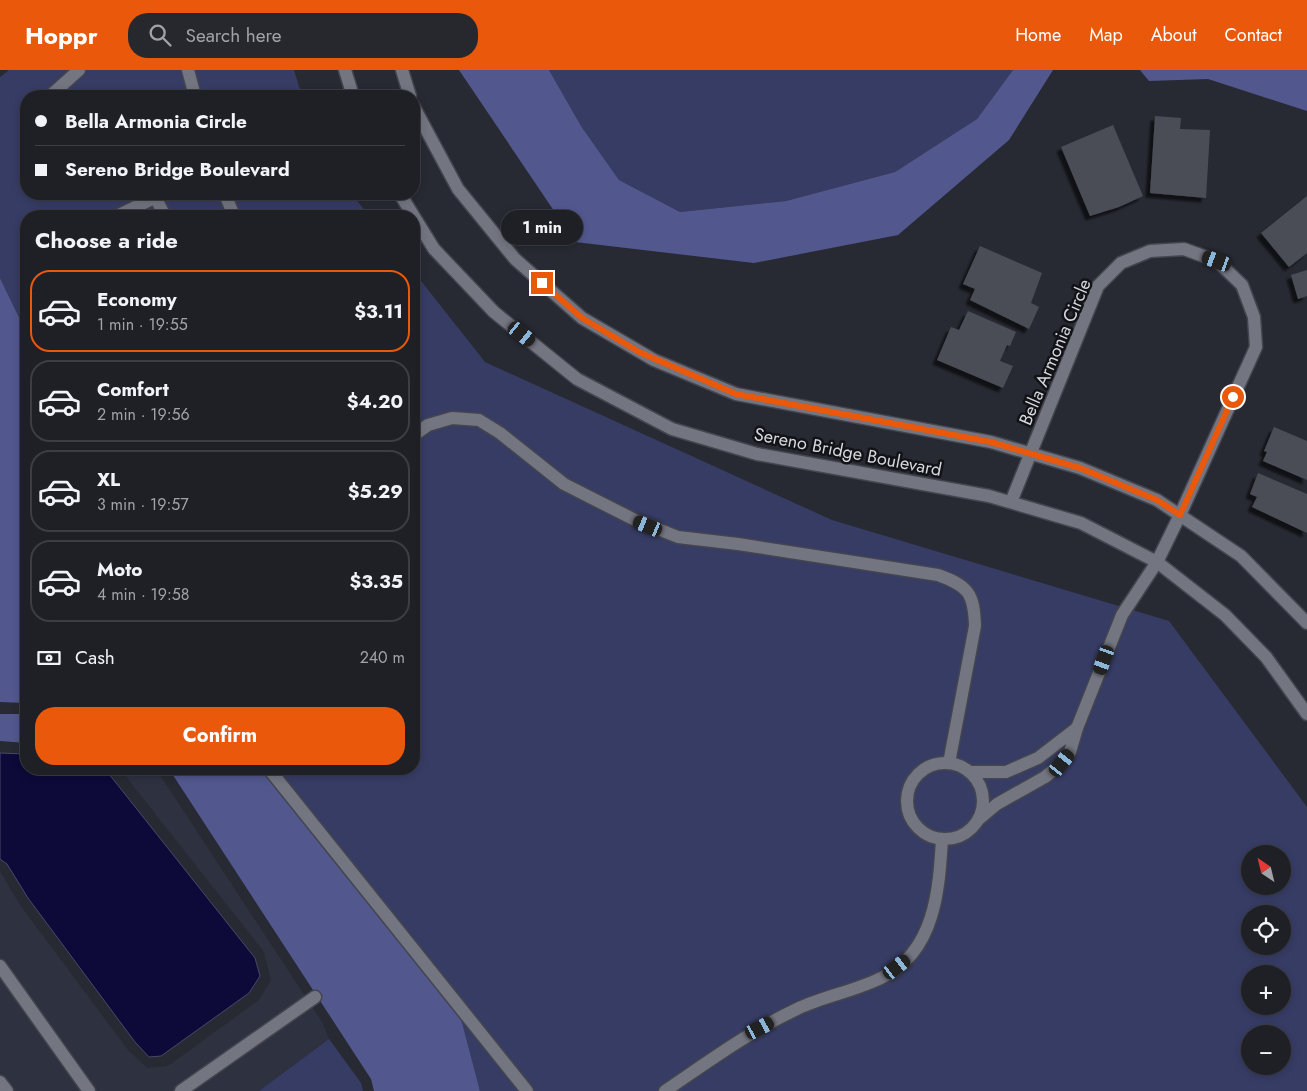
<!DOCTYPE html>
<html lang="en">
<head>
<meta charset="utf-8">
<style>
	:root { --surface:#1e2026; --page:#26282e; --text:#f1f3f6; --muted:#a1a3a7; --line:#3c3e43; --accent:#ea580c }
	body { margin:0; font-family:Jost,sans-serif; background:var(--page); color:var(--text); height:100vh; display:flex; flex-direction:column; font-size:19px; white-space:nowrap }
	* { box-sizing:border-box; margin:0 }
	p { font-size:16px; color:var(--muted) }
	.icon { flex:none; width:28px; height:28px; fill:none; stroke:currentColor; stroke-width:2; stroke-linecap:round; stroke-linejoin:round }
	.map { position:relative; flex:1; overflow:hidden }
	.panel { position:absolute; left:20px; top:140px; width:400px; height:565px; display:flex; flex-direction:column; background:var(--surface); border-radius:20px; box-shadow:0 2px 8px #0003,0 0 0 1px var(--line) }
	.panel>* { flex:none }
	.banner { position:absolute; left:20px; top:20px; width:400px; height:110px; border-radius:20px; box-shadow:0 2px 8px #0003,0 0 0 1px var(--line); display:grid; align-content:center; height:110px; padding:0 15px; background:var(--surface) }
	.needle { width:32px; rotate:325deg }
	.buttons { position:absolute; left:1241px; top:775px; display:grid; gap:10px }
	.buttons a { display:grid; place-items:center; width:50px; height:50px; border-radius:50%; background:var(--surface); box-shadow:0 2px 8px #0003,0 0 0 1px var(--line); font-size:25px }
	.end { position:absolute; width:22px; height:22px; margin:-11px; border:6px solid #ea580c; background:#fff; box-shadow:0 0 0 2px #fff }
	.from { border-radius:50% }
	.bubble { position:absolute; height:35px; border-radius:18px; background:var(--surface); box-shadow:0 2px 8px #0003,0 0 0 1px var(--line); font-size:16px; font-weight:700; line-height:35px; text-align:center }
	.car { position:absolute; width:15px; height:30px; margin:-15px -8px; border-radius:6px; box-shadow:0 0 4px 1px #0007; background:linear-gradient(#222 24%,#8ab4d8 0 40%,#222 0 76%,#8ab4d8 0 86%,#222 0) }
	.banner b { display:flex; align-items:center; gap:18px; height:48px; font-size:19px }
	.banner b+b { border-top:1px solid var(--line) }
	.banner i { width:12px; height:12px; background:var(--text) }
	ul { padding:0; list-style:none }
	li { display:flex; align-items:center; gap:15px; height:82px; margin:0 10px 8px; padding:0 5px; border:2px solid var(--line); border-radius:20px }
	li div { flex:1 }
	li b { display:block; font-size:19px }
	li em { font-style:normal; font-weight:700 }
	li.selected { border-color:var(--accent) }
	li>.icon { width:45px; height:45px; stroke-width:1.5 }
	h2 { padding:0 15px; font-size:22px; line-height:60px }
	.pay { display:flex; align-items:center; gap:12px; height:55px; padding:0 15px; font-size:19px }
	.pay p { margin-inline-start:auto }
	.cta { display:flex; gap:10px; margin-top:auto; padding:10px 15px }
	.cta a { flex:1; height:58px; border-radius:20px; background:var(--accent); color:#fff; font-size:20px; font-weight:700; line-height:58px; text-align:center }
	header { display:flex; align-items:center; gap:30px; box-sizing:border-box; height:70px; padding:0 25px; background:var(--accent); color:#fff }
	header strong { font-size:24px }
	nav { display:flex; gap:28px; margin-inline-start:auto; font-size:18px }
	.search { width:350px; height:45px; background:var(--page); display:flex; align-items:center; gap:12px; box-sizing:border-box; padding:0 18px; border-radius:20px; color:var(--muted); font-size:19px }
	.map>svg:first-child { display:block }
	.built { fill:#2e3140 }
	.green { fill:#373c65; fill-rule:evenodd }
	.forest { fill:#52588e }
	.water { fill:#0d0939; stroke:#4a476a }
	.building { fill:#4b4d57; filter:url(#shadow) }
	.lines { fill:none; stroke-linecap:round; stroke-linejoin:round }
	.service-casing { stroke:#44454e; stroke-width:15 }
	.minor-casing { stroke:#44454e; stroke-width:15 }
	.service { stroke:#737580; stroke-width:12 }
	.minor { stroke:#737580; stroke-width:12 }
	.route { stroke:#ea580c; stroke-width:6 }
	.labels { text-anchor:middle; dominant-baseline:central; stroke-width:5; stroke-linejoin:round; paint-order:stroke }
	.street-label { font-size:18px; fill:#d7d8de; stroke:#121317 }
</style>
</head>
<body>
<header>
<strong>Hoppr</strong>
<div class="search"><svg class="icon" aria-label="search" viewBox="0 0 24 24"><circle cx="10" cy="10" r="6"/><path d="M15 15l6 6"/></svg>Search here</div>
<nav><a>Home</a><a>Map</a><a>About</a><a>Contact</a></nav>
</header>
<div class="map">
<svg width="1307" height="1021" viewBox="0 0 1307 1021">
	<defs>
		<filter id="shadow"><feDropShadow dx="-4.5" dy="4.5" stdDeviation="1" flood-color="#0009"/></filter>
	</defs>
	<rect width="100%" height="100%" fill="#282a33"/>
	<!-- built -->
	<path class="built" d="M 120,699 L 156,699 L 322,952 L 329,969 L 259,1021 L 0,1021 L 0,801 L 20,835 L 128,980 L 147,998 L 168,996 L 259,930 L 271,910 L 264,882 Z"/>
	<!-- green -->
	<g class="green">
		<path d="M 9,0 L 294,0 L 302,26 L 26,26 L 26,124 L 352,124 L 369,146 L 26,146 L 26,262 L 0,208 L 0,7 Z"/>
		<path d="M 549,0 L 1013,0 L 977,49 L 895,102 L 786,131 L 680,142 L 619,110 L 581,56 Z"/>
		<path d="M 414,202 L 485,292 L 832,450 L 1169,551 L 1307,737 L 1307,1021 L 480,1021 L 459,941 L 263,699 L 414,699 ZM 1250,784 L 1282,784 L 1282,816 L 1250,816 ZM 1250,844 L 1282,844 L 1282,876 L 1250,876 ZM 1250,904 L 1282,904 L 1282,936 L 1250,936 ZM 1250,964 L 1282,964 L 1282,996 L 1250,996 Z"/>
		<path d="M 329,969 L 361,1013 L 363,1021 L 259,1021 Z"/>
	</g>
	<!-- forest -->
	<g class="forest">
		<path d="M 459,0 L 549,0 L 581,56 L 619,110 L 680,142 L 786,131 L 895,102 L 977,49 L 1013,0 L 1053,0 L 1009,70 L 898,165 L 754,193 L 575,172 Z"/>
		<path d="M 1140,0 L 1307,0 L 1307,41 L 1208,9 L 1149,11 Z"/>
		<path d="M 0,208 L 26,262 L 26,633 L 0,632 Z"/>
		<path d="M 0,644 L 26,644 L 26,673 L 0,671 Z"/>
		<path d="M 169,699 L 263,699 L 459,941 L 480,1021 L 374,1021 L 371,1009 Z"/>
	</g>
	<!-- water -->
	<path class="water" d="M 0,683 L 26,684 L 26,699 L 105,699 L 255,888 L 260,906 L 249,923 L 161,986 L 149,987 L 135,972 L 28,828 L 7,794 L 0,789 Z"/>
	<!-- building -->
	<g class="building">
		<path d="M 1155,46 L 1181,48 L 1180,59 L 1210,60 L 1206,128 L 1150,123 Z"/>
		<path d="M 1113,55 L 1143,126 L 1119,137 L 1090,146 L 1061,77 Z"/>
		<path d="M 1307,126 L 1307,183 L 1289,197 L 1261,163 Z"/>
		<path d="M 980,176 L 1042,203 L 1031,233 L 1039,237 L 1029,259 L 970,230 L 975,219 L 963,214 Z"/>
		<path d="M 1307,200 L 1307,226 L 1298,229 L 1291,205 Z"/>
		<path d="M 968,241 L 1016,262 L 1010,276 L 1007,275 L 1000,291 L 1013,296 L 1003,318 L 937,290 L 951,257 L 959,260 Z"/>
		<path d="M 1274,357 L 1307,371 L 1307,410 L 1263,391 L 1267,382 L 1264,381 Z"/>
		<path d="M 1258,403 L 1307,424 L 1307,463 L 1252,437 L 1257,427 L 1250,424 Z"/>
	</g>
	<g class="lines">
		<!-- service casing -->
		<g class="service-casing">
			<g id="service">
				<path d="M 188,0 L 195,26"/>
				<path d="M 50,26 L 79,0"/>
				<path d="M 225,124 L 234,146"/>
				<path d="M 155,127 L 165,146"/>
				<path d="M 117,146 L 162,124"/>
				<path d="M 414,365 L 428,355 L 452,348 L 479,350 L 500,363 L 564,414 L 633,449 L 678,467 L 738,474 L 938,505 C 969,516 974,524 975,556 L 949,693"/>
				<path d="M 269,699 L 527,1021"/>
				<path d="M 0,896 L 89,1021"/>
				<path d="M 0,1012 L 7,1021"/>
				<path d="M 181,1021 L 315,927"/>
				<path d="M 665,1021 C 708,992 750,961 797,939 C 824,926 856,921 883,907 C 935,881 939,820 942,769"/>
			</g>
		</g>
		<!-- minor casing -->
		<g class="minor-casing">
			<g id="minor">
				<path d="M 345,0 L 353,26"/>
				<path d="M 402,0 L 410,26"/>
				<path d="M 414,37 L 458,119 L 515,189 L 582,248 L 654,290 L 736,324 L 991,372 L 1080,398 L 1157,430 L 1241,486 L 1307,553"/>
				<path d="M 400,124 L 434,179 L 494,242 L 577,309 L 672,359 L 757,384 L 989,426 L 1081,453 L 1157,492 L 1225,545 L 1266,587 L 1307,644"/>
				<path d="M 1011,432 L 1098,216 L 1121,193 L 1150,181 L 1184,179 L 1217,191 L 1242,215 L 1254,247 L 1256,277 L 1180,445 L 1157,492 L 1122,545 L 1077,658"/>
				<circle cx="945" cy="731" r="38"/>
				<path d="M 971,702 L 1006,702 L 1038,688 L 1077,658 L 1070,682 L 1062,693 L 1045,707 L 997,734 L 979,749"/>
			</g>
		</g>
		<!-- service -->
		<use href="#service" class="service"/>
		<!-- minor -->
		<use href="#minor" class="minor"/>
	</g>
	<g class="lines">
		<!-- route -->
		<path class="route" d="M 542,213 L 582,248 L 639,282 L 736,324 L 991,372 L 1080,398 L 1157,430 L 1180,445 L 1233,327"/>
	</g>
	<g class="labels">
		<!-- street labels -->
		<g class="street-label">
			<text transform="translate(1055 282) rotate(-67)">Bella Armonia Circle</text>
			<text transform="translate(848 382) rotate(11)">Sereno Bridge Boulevard</text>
		</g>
	</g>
</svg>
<div class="buttons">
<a><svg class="needle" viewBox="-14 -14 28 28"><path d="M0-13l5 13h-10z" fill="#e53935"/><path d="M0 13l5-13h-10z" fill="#a1a3a7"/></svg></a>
<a><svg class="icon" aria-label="locate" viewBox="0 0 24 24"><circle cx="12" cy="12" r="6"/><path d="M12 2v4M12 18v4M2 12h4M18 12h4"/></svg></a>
<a>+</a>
<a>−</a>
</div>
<i class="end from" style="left:1233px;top:327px"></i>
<i class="end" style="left:542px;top:213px"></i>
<div class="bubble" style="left:501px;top:140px;width:82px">1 min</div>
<i class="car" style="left:1217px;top:191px;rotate:290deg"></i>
<i class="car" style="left:522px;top:264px;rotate:129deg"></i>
<i class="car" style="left:648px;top:456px;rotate:292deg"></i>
<i class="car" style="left:1104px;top:590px;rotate:200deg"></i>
<i class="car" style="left:1062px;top:693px;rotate:39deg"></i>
<i class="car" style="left:897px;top:897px;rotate:53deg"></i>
<i class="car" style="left:760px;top:958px;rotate:62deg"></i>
<div class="banner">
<b><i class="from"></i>Bella Armonia Circle</b>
<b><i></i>Sereno Bridge Boulevard</b>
</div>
<section class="panel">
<h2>Choose a ride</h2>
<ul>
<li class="selected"><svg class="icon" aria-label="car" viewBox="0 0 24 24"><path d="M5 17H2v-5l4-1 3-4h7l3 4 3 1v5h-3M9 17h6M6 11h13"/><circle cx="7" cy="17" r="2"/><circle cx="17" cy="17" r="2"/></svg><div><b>Economy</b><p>1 min · 19:55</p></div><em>$3.11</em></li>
<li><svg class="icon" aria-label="car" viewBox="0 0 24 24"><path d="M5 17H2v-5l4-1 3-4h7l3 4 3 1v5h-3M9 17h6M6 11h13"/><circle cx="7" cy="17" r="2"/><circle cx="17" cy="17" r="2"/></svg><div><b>Comfort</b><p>2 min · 19:56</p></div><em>$4.20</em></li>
<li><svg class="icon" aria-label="car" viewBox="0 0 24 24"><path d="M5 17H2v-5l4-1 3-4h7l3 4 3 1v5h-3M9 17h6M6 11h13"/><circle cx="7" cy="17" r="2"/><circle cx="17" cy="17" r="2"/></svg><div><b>XL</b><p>3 min · 19:57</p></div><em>$5.29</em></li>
<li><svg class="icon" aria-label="car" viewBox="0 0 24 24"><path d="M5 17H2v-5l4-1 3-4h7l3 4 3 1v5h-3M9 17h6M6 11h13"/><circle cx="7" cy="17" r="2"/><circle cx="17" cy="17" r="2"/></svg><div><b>Moto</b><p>4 min · 19:58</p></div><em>$3.35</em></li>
</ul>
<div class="pay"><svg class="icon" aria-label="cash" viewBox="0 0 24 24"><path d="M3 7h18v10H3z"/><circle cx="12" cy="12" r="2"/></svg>Cash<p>240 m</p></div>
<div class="cta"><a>Confirm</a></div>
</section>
</div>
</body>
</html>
